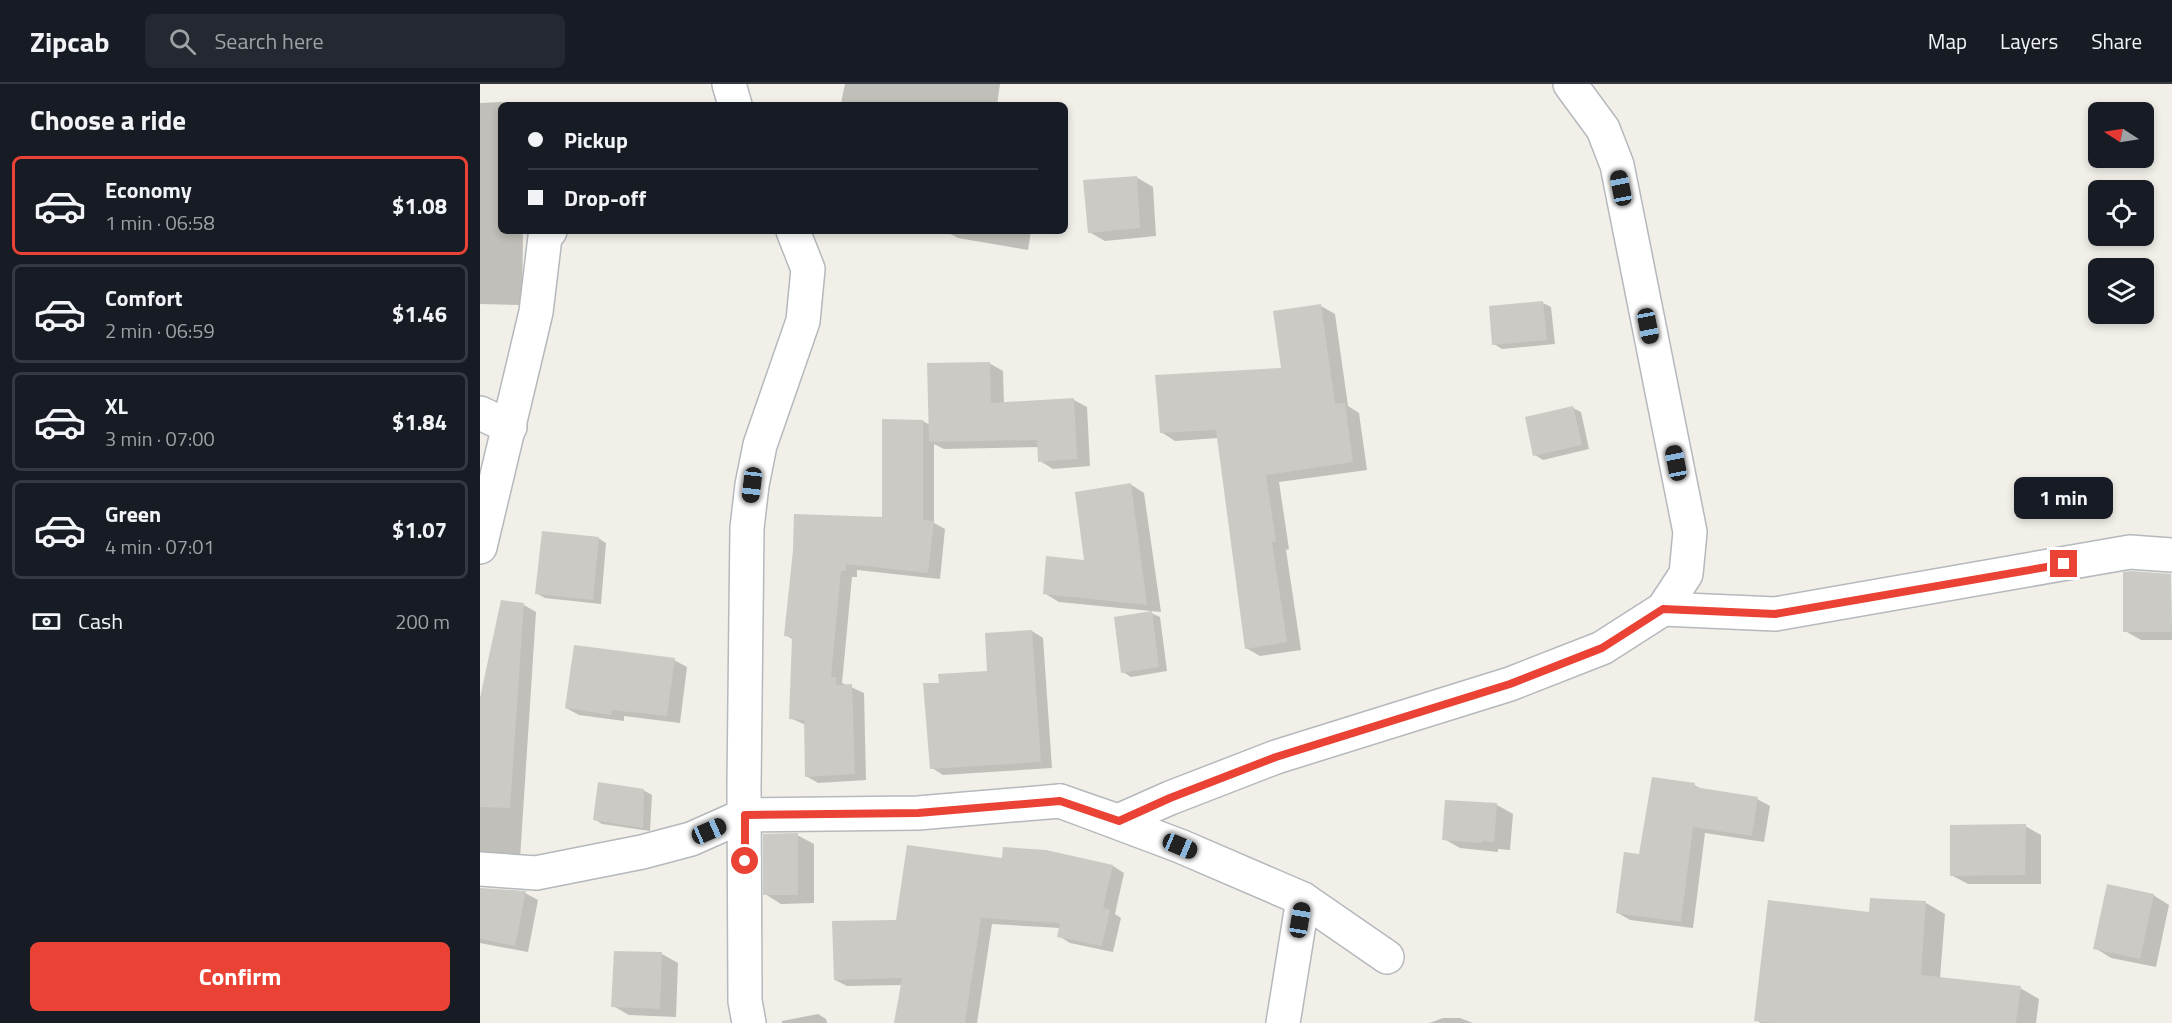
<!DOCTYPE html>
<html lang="en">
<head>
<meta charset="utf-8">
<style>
	:root { --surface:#171b24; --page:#242831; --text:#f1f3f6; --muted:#9ea1a6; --line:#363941; --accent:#ea4335 }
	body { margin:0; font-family:"Titillium Web",sans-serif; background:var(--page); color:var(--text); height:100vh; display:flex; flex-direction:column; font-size:22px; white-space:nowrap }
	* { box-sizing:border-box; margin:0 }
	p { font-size:20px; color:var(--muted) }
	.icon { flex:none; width:33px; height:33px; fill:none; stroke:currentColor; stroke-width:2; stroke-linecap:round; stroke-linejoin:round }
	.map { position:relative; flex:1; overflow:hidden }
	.side { display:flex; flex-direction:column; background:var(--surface); width:480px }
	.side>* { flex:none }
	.guide { position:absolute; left:18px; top:18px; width:570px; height:132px; border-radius:9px; box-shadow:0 3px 9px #0003; display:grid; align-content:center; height:132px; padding:0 30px; background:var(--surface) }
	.needle { width:39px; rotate:282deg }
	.tools { position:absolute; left:1608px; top:18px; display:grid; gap:12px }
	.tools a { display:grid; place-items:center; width:66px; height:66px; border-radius:9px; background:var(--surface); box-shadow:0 3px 9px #0003; font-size:30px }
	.end { position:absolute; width:27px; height:27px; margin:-14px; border:8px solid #ea4335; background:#fff; box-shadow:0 0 0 3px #fff }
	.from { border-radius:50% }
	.bubble { position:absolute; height:42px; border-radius:9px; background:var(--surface); box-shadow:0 3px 9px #0003; font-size:20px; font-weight:700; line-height:42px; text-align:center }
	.car { position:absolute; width:18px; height:36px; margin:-18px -9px; border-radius:8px; box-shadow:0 0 4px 2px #0007; background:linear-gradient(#222 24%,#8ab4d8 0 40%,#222 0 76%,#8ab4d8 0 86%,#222 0) }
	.guide b { display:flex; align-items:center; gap:21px; height:57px; font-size:22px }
	.guide b+b { border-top:2px solid var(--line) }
	.guide i { width:15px; height:15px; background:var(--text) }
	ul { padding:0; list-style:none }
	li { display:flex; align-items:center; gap:18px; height:99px; margin:0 12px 9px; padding:0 18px; border:3px solid var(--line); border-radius:9px }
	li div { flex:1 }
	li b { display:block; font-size:22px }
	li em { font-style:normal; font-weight:700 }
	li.active { border-color:var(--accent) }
	li>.icon { width:54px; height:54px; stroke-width:1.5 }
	h2 { padding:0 30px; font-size:27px; line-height:72px }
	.pay { display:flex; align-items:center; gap:15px; height:66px; padding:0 30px; font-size:22px }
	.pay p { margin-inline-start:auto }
	.primary-button { display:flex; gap:12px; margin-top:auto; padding:12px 30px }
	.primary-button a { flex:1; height:69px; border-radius:9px; background:var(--accent); color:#fff; font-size:24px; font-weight:700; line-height:69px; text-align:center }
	header { display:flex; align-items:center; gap:36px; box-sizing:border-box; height:84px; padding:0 30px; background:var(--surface); border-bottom:2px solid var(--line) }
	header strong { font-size:28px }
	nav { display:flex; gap:33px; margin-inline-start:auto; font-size:21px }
	.search { width:420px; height:54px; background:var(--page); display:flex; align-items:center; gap:15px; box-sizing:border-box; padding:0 21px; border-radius:9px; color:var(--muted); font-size:22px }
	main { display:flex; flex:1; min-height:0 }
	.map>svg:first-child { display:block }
	.shadow { fill:#0003 }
	.building { fill:#cccac5 }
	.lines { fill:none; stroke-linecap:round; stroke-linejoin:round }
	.minor-casing { stroke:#b5b8bc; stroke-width:36 }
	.minor { stroke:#fff; stroke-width:33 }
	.route { stroke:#ea4335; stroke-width:8 }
</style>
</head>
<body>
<header>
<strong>Zipcab</strong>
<div class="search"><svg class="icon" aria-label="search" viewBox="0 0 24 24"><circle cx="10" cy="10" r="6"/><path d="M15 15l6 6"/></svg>Search here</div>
<nav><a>Map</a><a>Layers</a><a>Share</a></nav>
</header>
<main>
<section class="side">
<h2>Choose a ride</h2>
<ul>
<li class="active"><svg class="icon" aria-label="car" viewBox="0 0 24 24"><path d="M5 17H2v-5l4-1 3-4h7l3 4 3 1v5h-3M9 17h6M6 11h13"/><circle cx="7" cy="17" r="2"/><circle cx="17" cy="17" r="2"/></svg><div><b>Economy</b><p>1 min · 06:58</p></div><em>$1.08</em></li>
<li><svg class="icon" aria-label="car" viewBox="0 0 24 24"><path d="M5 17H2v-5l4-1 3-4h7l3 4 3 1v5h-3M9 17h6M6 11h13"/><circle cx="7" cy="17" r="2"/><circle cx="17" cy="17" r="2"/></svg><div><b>Comfort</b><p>2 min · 06:59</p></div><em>$1.46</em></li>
<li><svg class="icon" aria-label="car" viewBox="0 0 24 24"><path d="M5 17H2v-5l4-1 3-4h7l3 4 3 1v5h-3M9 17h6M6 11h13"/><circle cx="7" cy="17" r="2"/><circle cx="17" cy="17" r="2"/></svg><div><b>XL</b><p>3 min · 07:00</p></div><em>$1.84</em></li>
<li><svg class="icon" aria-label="car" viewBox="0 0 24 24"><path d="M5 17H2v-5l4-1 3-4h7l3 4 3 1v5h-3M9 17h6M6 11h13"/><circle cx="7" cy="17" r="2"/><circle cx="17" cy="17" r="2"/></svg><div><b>Green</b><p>4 min · 07:01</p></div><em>$1.07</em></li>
</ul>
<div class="pay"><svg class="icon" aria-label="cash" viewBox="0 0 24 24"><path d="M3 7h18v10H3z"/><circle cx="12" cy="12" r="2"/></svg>Cash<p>200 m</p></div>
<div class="primary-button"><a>Confirm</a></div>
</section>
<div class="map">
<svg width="1692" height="939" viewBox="0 0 1692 939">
	<rect width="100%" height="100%" fill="#f1efe8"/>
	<!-- shadow -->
	<g class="shadow">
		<path d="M 365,0 L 520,0 L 517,21 L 364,21 L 361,19 Z"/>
		<path d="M 22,18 L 27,21 L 21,21 L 21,147 L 41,147 L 43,152 L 42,221 L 0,220 L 0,19 Z"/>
		<path d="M 656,93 L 673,103 L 676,152 L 625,157 L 609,148 Z"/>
		<path d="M 465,147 L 551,147 L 548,166 L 478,154 Z"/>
		<path d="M 1063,219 L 1071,223 L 1075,260 L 1022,265 L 1014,260 Z"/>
		<path d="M 841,222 L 855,230 L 868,322 L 879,329 L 887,386 L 799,398 L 809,465 L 806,466 L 821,566 L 780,572 L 766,564 L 738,354 L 695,357 L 681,348 L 803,286 Z"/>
		<path d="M 509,279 L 523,287 L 524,320 L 594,316 L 607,323 L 610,382 L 573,385 L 560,377 L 559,363 L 464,365 L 454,360 L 454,439 L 465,445 L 460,495 L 377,486 L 377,493 L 372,493 L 362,599 L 384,609 L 386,696 L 338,699 L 326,692 L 326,641 L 310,634 L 314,556 L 305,551 L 403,435 L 443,337 L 450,341 Z"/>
		<path d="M 1093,324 L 1101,328 L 1109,365 L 1063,376 L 1055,371 Z"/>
		<path d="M 650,400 L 664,409 L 681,528 L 579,518 L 564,509 L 606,477 Z"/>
		<path d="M 118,454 L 126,459 L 121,520 L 65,514 L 56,509 Z"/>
		<path d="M 1691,491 L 1692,556 L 1661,556 L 1645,547 Z"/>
		<path d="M 44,521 L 56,528 L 40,775 L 0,779 L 0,621 Z"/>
		<path d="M 671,529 L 680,533 L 687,587 L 651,593 L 643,588 Z"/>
		<path d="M 552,547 L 563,554 L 572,684 L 463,691 L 452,684 L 460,601 L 509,589 Z"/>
		<path d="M 194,576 L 207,583 L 200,639 L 144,632 L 144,637 L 99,631 L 86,624 Z"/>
		<path d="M 1214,701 L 1224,706 L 1277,715 L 1290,722 L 1284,758 L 1225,749 L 1213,844 L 1150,836 L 1138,829 L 1161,772 Z"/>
		<path d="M 163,706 L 172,711 L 170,747 L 122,740 L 114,735 Z"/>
		<path d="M 966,718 L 1017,721 L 1033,730 L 1030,766 L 1018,765 L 1018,768 L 980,764 L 964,755 Z"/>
		<path d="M 1545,742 L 1561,751 L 1561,800 L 1488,800 L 1471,791 Z"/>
		<path d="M 317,751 L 334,760 L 334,819 L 301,820 L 285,810 Z"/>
		<path d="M 565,768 L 633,782 L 644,789 L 635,830 L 641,834 L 633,868 L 590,859 L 579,852 L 580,844 L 512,840 L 497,939 L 415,939 L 422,901 L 367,902 L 355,896 L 417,838 L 524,775 Z"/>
		<path d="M 0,805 L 45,809 L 58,816 L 48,868 L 0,859 Z"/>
		<path d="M 1673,811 L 1689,821 L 1676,883 L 1631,874 L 1615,864 Z"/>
		<path d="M 1446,819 L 1465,830 L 1460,894 L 1540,904 L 1559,915 L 1556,939 L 1281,939 L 1276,936 L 1390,830 Z"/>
		<path d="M 182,870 L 198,879 L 196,933 L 149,931 L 133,922 Z"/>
		<path d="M 338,930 L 346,935 L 347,939 L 302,939 L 302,937 Z"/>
		<path d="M 963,934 L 980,934 L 993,939 L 949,939 Z"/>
	</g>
	<!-- building -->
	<g class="building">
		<path d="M 657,92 L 660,144 L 608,149 L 603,96 Z"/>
		<path d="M 1063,217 L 1067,256 L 1012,261 L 1009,222 Z"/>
		<path d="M 841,220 L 855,320 L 865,319 L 873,378 L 786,391 L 796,458 L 792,458 L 807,558 L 765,565 L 736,346 L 680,349 L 675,291 L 801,284 L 793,227 Z"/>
		<path d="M 510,278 L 511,319 L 594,314 L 597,375 L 558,378 L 557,356 L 449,358 L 447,279 Z"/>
		<path d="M 1093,322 L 1102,361 L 1053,372 L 1045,333 Z"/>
		<path d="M 402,335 L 443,336 L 443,436 L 454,437 L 448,489 L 366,480 L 366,487 L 361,487 L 351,593 L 356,593 L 356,601 L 372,600 L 375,690 L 325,693 L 324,636 L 309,635 L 312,553 L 304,552 L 313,466 L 314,430 L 402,433 Z"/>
		<path d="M 651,399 L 667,521 L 563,510 L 566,472 L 604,476 L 595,408 Z"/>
		<path d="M 62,447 L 119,453 L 113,516 L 55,510 Z"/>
		<path d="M 1651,487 L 1691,490 L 1691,548 L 1643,548 L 1643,488 Z"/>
		<path d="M 21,516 L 44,519 L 30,724 L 0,723 L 0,614 Z"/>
		<path d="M 672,527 L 679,583 L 641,589 L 634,533 Z"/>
		<path d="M 552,546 L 561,678 L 450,685 L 443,599 L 459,599 L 458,590 L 507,587 L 505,549 Z"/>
		<path d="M 94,561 L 195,574 L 187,632 L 132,626 L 131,631 L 85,624 Z"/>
		<path d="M 1172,693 L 1215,699 L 1214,703 L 1278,713 L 1272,752 L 1213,743 L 1201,838 L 1136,829 L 1144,768 L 1159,770 Z"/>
		<path d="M 118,698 L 164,705 L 163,744 L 113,736 Z"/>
		<path d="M 965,716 L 1017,719 L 1014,758 L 1002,757 L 1002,759 L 962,756 Z"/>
		<path d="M 1546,740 L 1545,791 L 1470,792 L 1470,741 Z"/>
		<path d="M 318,749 L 318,811 L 283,811 L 283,750 Z"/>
		<path d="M 427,761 L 522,774 L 523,763 L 566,766 L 633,781 L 623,824 L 630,826 L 622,862 L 577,853 L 580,839 L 501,834 L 485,939 L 414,939 L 422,894 L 354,896 L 352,837 L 416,836 Z"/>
		<path d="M 1627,800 L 1674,810 L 1660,875 L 1613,865 Z"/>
		<path d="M 0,804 L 46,807 L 35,862 L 0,855 Z"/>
		<path d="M 1390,814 L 1446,817 L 1441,891 L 1541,902 L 1536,939 L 1294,939 L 1274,937 L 1288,816 L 1389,828 Z"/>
		<path d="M 134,867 L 182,868 L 180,925 L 131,923 Z"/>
	</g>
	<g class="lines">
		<!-- minor casing -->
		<g class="minor-casing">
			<g id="minor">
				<path d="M 249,0 L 255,21"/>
				<path d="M 0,329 L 30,343"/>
				<path d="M 0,463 L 56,228 L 65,153 L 70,147"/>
				<path d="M 1183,525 L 1295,530 L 1650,468 L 1692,471"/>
				<path d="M 580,717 L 638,737 L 690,714 L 796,673 L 1030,600 L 1122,564 L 1183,525 L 1206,490 L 1210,448 L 1137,81 L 1123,45 L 1090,0"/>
				<path d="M 0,785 L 56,789 L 162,768 L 211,755 L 265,731 L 438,729 L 580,717 L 700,762 L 823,815 L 907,873"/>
				<path d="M 269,939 L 265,917 L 264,702 L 267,444 L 272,401 L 280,361 L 323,237 L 328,185 L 313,147"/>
				<path d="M 803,939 L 823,815"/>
			</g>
		</g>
		<!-- minor -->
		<use href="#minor" class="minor"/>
	</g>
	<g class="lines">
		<!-- route -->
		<path class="route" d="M 265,777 L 265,731 L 438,729 L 580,717 L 639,737 L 690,714 L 796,673 L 1030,600 L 1122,564 L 1183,525 L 1295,530 L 1584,480"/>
	</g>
</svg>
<div class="tools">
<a><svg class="needle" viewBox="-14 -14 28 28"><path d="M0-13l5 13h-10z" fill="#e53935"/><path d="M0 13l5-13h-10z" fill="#9ea1a6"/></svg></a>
<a><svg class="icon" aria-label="locate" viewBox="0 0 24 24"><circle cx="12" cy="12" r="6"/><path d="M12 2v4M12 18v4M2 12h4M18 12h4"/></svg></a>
<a><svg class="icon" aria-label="layers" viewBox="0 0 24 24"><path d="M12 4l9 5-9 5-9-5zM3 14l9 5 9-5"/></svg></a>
</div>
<i class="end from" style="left:265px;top:777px"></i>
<i class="end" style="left:1584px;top:480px"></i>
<div class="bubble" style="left:1534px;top:393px;width:99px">1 min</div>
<i class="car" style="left:1141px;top:104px;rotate:349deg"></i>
<i class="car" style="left:1168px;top:242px;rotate:169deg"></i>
<i class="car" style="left:1196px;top:379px;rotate:349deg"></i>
<i class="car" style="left:272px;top:401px;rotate:187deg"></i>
<i class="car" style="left:229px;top:747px;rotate:66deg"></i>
<i class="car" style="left:700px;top:762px;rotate:113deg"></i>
<i class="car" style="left:820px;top:836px;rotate:9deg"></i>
<div class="guide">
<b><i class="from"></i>Pickup</b>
<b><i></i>Drop-off</b>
</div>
</div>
</main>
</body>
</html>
